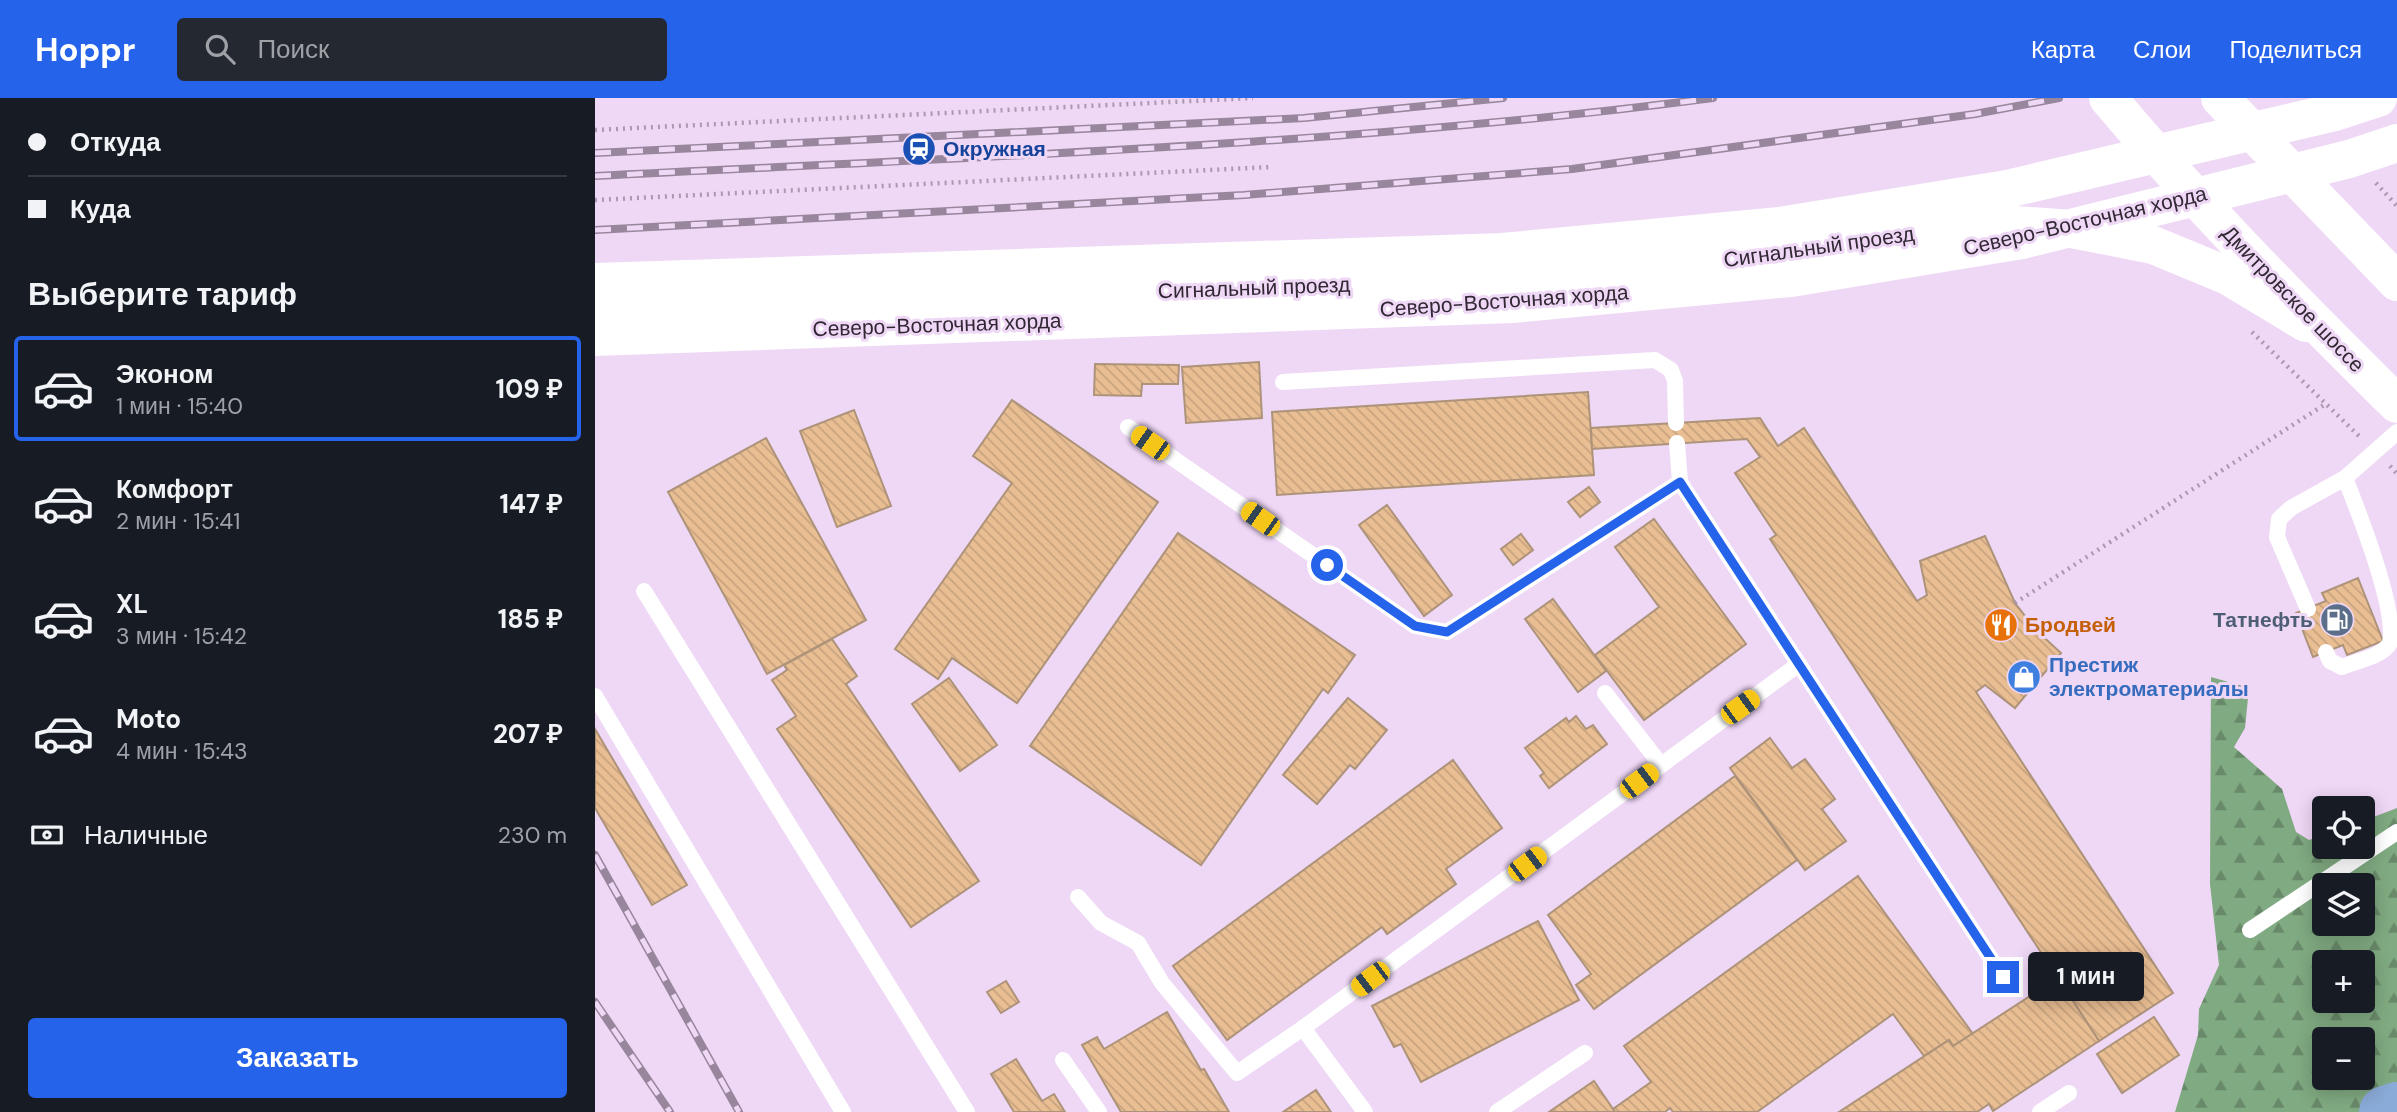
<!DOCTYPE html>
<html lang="ru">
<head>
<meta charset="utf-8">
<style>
	:root { --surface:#171b24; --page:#242831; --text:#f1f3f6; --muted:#9ea1a6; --line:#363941; --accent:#2563eb }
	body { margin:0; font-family:"DM Sans",sans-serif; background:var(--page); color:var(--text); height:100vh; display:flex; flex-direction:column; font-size:26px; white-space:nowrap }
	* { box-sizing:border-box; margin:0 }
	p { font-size:23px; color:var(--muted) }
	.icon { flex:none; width:38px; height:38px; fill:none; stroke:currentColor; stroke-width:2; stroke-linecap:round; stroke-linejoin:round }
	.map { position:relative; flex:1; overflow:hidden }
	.details { display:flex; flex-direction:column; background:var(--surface); width:595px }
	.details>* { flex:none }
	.banner { display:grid; align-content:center; height:154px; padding:0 28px; background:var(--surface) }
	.tools { position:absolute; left:1717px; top:698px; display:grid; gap:14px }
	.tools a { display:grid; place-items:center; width:63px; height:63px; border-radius:7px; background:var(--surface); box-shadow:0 4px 18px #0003; font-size:35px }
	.end { position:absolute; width:32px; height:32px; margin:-16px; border:9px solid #2563eb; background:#fff; box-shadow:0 0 0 4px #fff }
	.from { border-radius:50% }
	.bubble { position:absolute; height:49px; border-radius:7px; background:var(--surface); box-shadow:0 4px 18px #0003; font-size:23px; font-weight:700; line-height:49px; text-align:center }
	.car { position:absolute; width:21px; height:42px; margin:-21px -10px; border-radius:9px; box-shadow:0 0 5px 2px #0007; background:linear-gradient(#f5c518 24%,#345 0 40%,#f5c518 0 76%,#345 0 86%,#f5c518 0) }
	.banner b { display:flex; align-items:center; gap:24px; height:66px; font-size:26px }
	.banner b+b { border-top:2px solid var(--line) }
	.banner i { width:18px; height:18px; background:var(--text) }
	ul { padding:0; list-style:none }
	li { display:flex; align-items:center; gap:21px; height:105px; margin:0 14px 10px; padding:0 14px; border:4px solid transparent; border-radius:7px }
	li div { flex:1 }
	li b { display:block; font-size:26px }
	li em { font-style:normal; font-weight:700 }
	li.selected { border-color:var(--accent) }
	li>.icon { width:63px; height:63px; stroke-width:1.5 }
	h2 { padding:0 28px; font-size:32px; line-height:84px }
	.pay { display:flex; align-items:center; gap:18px; height:77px; padding:0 28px; font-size:26px }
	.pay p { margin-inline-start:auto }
	.primary-button { display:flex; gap:14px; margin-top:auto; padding:14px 28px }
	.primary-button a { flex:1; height:80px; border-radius:7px; background:var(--accent); color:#fff; font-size:28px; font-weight:700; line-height:80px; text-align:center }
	header { display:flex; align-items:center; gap:42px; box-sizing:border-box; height:98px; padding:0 35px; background:var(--accent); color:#fff }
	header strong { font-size:33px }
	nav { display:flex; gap:38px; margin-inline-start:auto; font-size:24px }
	.search { width:490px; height:63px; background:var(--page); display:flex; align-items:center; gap:18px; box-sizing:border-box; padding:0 24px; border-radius:7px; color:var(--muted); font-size:26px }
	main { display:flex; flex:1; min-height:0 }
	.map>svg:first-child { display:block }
	.forest { fill:url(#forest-firs); fill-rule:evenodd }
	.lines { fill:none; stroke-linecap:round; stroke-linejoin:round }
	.river { stroke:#8aaad7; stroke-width:52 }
	.building { fill:url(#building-back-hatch); stroke:#ad9379; stroke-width:2 }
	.path { stroke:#ab98b0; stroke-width:4.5; stroke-dasharray:2 5; stroke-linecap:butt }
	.lane { stroke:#fff; stroke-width:16 }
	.secondary { stroke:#fff; stroke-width:38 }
	.primary { stroke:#fff; stroke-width:38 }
	.rail-casing { stroke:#97869c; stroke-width:8 }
	.rail { stroke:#efd7f6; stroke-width:5; stroke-dasharray:16; stroke-linecap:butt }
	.route { stroke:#2563eb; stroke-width:9 }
	.labels { text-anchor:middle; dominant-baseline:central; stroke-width:6; stroke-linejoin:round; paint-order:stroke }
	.transit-label { font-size:21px; font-weight:bold; fill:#164399; stroke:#efd7f6; text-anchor:start }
	.street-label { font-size:21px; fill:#312834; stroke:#efd7f6 }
	.service-label { font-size:21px; font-weight:bold; fill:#4e5e75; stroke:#efd7f6; text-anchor:end }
	.food-label { font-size:21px; font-weight:bold; fill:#c56008; stroke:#efd7f6; text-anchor:start }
	.shop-label { font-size:21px; font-weight:bold; fill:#366cbe; stroke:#efd7f6; text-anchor:start }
</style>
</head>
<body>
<header>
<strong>Hoppr</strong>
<div class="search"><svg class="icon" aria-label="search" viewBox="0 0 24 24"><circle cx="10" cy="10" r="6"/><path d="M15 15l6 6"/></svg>Поиск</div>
<nav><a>Карта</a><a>Слои</a><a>Поделиться</a></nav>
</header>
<main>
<section class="details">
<div class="banner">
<b><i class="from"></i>Откуда</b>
<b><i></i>Куда</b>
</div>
<h2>Выберите тариф</h2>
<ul>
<li class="selected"><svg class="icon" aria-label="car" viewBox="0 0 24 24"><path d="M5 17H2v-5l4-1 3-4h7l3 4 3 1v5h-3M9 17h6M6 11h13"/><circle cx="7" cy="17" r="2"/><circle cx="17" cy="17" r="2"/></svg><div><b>Эконом</b><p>1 мин · 15:40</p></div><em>109 ₽</em></li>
<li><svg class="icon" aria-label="car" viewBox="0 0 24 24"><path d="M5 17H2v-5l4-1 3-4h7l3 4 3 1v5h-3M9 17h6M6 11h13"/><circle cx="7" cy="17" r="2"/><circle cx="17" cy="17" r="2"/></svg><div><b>Комфорт</b><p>2 мин · 15:41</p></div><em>147 ₽</em></li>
<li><svg class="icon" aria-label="car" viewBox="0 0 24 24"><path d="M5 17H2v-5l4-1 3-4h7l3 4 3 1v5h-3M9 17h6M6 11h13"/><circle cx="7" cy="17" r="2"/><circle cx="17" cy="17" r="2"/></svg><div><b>XL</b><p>3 мин · 15:42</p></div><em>185 ₽</em></li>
<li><svg class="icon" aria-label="car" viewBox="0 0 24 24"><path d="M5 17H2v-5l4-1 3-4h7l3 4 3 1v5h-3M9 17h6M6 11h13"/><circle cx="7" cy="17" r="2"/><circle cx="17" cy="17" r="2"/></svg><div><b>Moto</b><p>4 мин · 15:43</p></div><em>207 ₽</em></li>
</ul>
<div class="pay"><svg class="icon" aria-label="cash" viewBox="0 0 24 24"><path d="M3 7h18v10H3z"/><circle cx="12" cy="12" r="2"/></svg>Наличные<p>230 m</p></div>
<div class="primary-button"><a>Заказать</a></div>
</section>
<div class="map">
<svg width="1802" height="1014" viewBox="0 0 1802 1014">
	<defs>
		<pattern id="forest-firs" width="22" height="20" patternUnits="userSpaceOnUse" patternTransform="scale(1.75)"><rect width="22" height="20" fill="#80aa81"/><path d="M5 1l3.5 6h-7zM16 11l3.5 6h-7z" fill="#698a6a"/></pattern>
		<pattern id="building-back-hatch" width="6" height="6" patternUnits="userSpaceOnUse" patternTransform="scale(1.75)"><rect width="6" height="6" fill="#e9be93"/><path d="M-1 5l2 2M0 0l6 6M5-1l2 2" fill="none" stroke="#c8a37f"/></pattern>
	</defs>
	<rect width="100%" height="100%" fill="#efd7f6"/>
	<!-- forest -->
	<path class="forest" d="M 1616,579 L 1654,590 L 1650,630 L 1639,649 L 1687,691 L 1701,734 L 1714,742 L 1729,737 L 1729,749 L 1768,749 L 1768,723 L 1802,710 L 1802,1014 L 1580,1014 L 1603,937 L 1604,911 L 1624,867 L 1615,786 ZM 1729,788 L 1768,788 L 1768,826 L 1729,826 ZM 1729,864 L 1768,864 L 1768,903 L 1729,903 ZM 1729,942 L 1768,942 L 1768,980 L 1729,980 Z"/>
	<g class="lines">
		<!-- river -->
		<path class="river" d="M 1790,1014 L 1802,1010"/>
	</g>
	<!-- building -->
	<g class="building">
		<path d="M 664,264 L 667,320 L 591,325 L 587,269 Z"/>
		<path d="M 500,266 L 584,267 L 583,286 L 547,286 L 546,298 L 499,297 Z"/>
		<path d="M 993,294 L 999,377 L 682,397 L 677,314 Z"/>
		<path d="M 417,302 L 563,404 L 422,605 L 357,560 L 343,581 L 300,551 L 417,385 L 378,358 Z"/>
		<path d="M 259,312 L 296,408 L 242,429 L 205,333 Z"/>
		<path d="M 1165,320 L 1183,348 L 1209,330 L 1322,503 L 1332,497 L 1325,463 L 1390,438 L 1420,505 L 1441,532 L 1466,555 L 1420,610 L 1390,587 L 1381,594 L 1578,895 L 1504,943 L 1175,441 L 1181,437 L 1140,375 L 1165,359 L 1152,341 L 997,351 L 996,330 Z"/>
		<path d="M 171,340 L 271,522 L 172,576 L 73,394 Z"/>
		<path d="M 994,389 L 1005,404 L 985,419 L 973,404 Z"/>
		<path d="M 792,407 L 857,497 L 829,518 L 764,427 Z"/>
		<path d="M 1059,421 L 1151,546 L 1049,622 L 1000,557 L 1064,509 L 1020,449 Z"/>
		<path d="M 583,435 L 760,557 L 733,595 L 728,591 L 606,767 L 435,648 Z"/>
		<path d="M 926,436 L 938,452 L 918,467 L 906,451 Z"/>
		<path d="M 1763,480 L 1788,543 L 1752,557 L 1748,547 L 1718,559 L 1701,515 L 1731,503 L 1727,495 Z"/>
		<path d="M 958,501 L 1011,573 L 983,594 L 930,521 Z"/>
		<path d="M 237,541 L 262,578 L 251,586 L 384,783 L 316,829 L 182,631 L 201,618 L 177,582 L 192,572 L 189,567 Z"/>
		<path d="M 354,580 L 402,647 L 365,673 L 317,606 Z"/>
		<path d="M 753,600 L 792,632 L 760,671 L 755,667 L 722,706 L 688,677 Z"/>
		<path d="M 981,618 L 991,631 L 998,627 L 1012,646 L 954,690 L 945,678 L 949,675 L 930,650 L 971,620 L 974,624 Z"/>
		<path d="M 0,631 L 92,787 L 57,807 L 0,710 Z"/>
		<path d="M 1175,640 L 1197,670 L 1210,661 L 1240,701 L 1227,711 L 1251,743 L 1210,772 L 1135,670 Z"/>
		<path d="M 858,662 L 907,730 L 851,771 L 861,786 L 792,836 L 787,829 L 632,942 L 578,868 Z"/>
		<path d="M 1140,678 L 1202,762 L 999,911 L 981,887 L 996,876 L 953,817 Z"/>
		<path d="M 1263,778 L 1378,936 L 1358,948 L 1354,942 L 1329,958 L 1298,916 L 1162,1014 L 1078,1014 L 1075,1010 L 1070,1014 L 1020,1014 L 1018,1011 L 1056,984 L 1029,948 Z"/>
		<path d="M 943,823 L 984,902 L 826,984 L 806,946 L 799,949 L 777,908 Z"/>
		<path d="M 1463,880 L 1504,943 L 1398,1013 L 1394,1006 L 1382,1014 L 1244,1014 L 1354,942 L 1358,948 Z"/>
		<path d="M 411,883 L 424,904 L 406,915 L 392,894 Z"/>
		<path d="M 572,914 L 606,972 L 609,971 L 634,1014 L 526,1014 L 487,947 L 502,939 L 509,951 Z"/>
		<path d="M 1559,919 L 1584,957 L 1527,995 L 1502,956 Z"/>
		<path d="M 421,961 L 447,1003 L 459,996 L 470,1014 L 419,1014 L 396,976 Z"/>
		<path d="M 999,983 L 1020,1014 L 954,1014 Z"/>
		<path d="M 721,992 L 736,1014 L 688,1014 Z"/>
	</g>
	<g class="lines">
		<!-- path -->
		<g class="path">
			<path d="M 0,32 L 658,0"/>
			<path d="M 1781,85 L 1802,108"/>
			<path d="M 0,102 L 676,69"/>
			<path d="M 1657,234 L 1766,340"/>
			<path d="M 1795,368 L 1802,376"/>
			<path d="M 1420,505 L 1732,305"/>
		</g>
		<!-- lane -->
		<g class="lane">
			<path d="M 688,284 L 1060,262 L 1076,272 L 1080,283 L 1081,325"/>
			<path d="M 533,329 L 820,528 L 852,534 L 1085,384 L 1408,879"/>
			<path d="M 1082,345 L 1085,384"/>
			<path d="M 49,493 L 372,1014"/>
			<path d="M 1713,511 L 1682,439 L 1684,421 L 1696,410 L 1750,380 L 1802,334"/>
			<path d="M 1731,554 L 1735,563 L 1747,569 C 1761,563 1787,559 1795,545 C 1802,511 1764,415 1750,380"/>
			<path d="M 1010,595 L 1066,667"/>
			<path d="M 0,598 L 248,1014"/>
			<path d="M 483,799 L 506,825 L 543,845 L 567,885 L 642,975 L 708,930"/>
			<path d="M 1655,832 L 1802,734"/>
			<path d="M 468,962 L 504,1014"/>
			<path d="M 770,1014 L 708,930 L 1204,566"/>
			<path d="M 902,1014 L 990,955"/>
			<path d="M 1445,1014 L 1474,995"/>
		</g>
		<!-- secondary -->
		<path class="secondary" d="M 0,212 L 912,182 L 1079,169 L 1396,125 L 1477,131 L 1558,147 L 1633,178 L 1711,225"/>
		<!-- primary -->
		<g class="primary">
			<path d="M 1513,0 C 1604,108 1702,207 1802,306"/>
			<path d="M 1625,0 L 1802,184"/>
			<path d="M 0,184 L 907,154 L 1185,128 L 1412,91 L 1740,14 L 1783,0"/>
			<path d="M 0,239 L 918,206 L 1196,180 L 1427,142 L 1754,61 L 1802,45"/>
		</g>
		<!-- rail casing -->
		<g class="rail-casing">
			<g id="rail">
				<path d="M 0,55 L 709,20 L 908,0"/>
				<path d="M 0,78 C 373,59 747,48 1118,0"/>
				<path d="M 0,132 L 649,97 L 977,71 L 1380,16 L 1464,0"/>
				<path d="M 0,757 L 144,1014"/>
				<path d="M 0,904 L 75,1014"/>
			</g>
		</g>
		<!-- rail -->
		<use href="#rail" class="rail"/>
	</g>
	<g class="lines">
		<!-- route -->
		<path class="route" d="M 732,467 L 820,528 L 852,534 L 1085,384 L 1408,879"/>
	</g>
	<!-- icons -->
	<defs>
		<g id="station-disc" transform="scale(1.75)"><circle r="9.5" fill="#1a4fb4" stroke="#efd7f6"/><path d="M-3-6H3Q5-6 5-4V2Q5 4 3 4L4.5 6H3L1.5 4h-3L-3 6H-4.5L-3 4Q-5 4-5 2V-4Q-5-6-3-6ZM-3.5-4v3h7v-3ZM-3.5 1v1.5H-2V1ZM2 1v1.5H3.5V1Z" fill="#fff"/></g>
		<g id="fuel-disc" transform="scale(1.75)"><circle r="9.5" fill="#5c6f8a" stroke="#efd7f6"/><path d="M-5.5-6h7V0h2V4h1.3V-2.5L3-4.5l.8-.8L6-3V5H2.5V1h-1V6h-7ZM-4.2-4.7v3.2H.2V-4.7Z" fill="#fff"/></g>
		<g id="restaurant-disc" transform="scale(1.75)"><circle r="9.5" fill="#e8710a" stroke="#efd7f6"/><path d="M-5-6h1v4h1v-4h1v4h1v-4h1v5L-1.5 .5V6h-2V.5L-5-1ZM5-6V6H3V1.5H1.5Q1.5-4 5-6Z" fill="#fff"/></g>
		<g id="shop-disc" transform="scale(1.75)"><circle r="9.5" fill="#3f7fe0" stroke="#efd7f6"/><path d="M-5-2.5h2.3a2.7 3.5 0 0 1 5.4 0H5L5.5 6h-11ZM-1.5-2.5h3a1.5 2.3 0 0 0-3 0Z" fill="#fff"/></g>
	</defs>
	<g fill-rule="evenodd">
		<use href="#station-disc" x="324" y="51"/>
		<use href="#fuel-disc" x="1742" y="522"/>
		<use href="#restaurant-disc" x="1406" y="527"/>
		<use href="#shop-disc" x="1429" y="579"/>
	</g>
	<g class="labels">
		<!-- transit labels -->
		<g class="transit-label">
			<text x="348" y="51">Окружная</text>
		</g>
		<!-- street labels -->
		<g class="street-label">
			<text transform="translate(1490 123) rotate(-13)">Северо-Восточная хорда</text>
			<text transform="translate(1224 149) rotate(-8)">Сигнальный проезд</text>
			<text transform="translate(659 190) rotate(-2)">Сигнальный проезд</text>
			<text transform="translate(1698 201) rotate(46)">Дмитровское шоссе</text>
			<text transform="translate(909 203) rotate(-4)">Северо-Восточная хорда</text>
			<text transform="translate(342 227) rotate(-2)">Северо-Восточная хорда</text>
		</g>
		<!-- service labels -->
		<g class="service-label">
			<text x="1718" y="522">Татнефть</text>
		</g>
		<!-- food labels -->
		<g class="food-label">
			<text x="1430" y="527">Бродвей</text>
		</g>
		<!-- shop labels -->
		<g class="shop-label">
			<text x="1454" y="567">Престиж<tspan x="1454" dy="24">электроматериалы</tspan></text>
		</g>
	</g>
</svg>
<div class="tools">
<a><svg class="icon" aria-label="locate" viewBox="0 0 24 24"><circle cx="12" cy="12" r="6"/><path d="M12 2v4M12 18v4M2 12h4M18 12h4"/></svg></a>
<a><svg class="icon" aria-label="layers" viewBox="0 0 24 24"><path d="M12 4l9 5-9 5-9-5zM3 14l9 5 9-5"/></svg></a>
<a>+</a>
<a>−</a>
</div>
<i class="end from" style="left:732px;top:467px"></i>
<i class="end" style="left:1408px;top:879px"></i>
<div class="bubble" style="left:1433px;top:854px;width:116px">1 мин</div>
<i class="car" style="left:555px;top:345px;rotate:305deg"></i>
<i class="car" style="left:665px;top:421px;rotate:305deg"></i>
<i class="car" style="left:1145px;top:609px;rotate:54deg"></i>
<i class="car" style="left:1044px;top:683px;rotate:53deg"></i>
<i class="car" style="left:932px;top:766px;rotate:53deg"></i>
<i class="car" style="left:775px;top:881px;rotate:233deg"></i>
</div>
</main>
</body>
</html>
